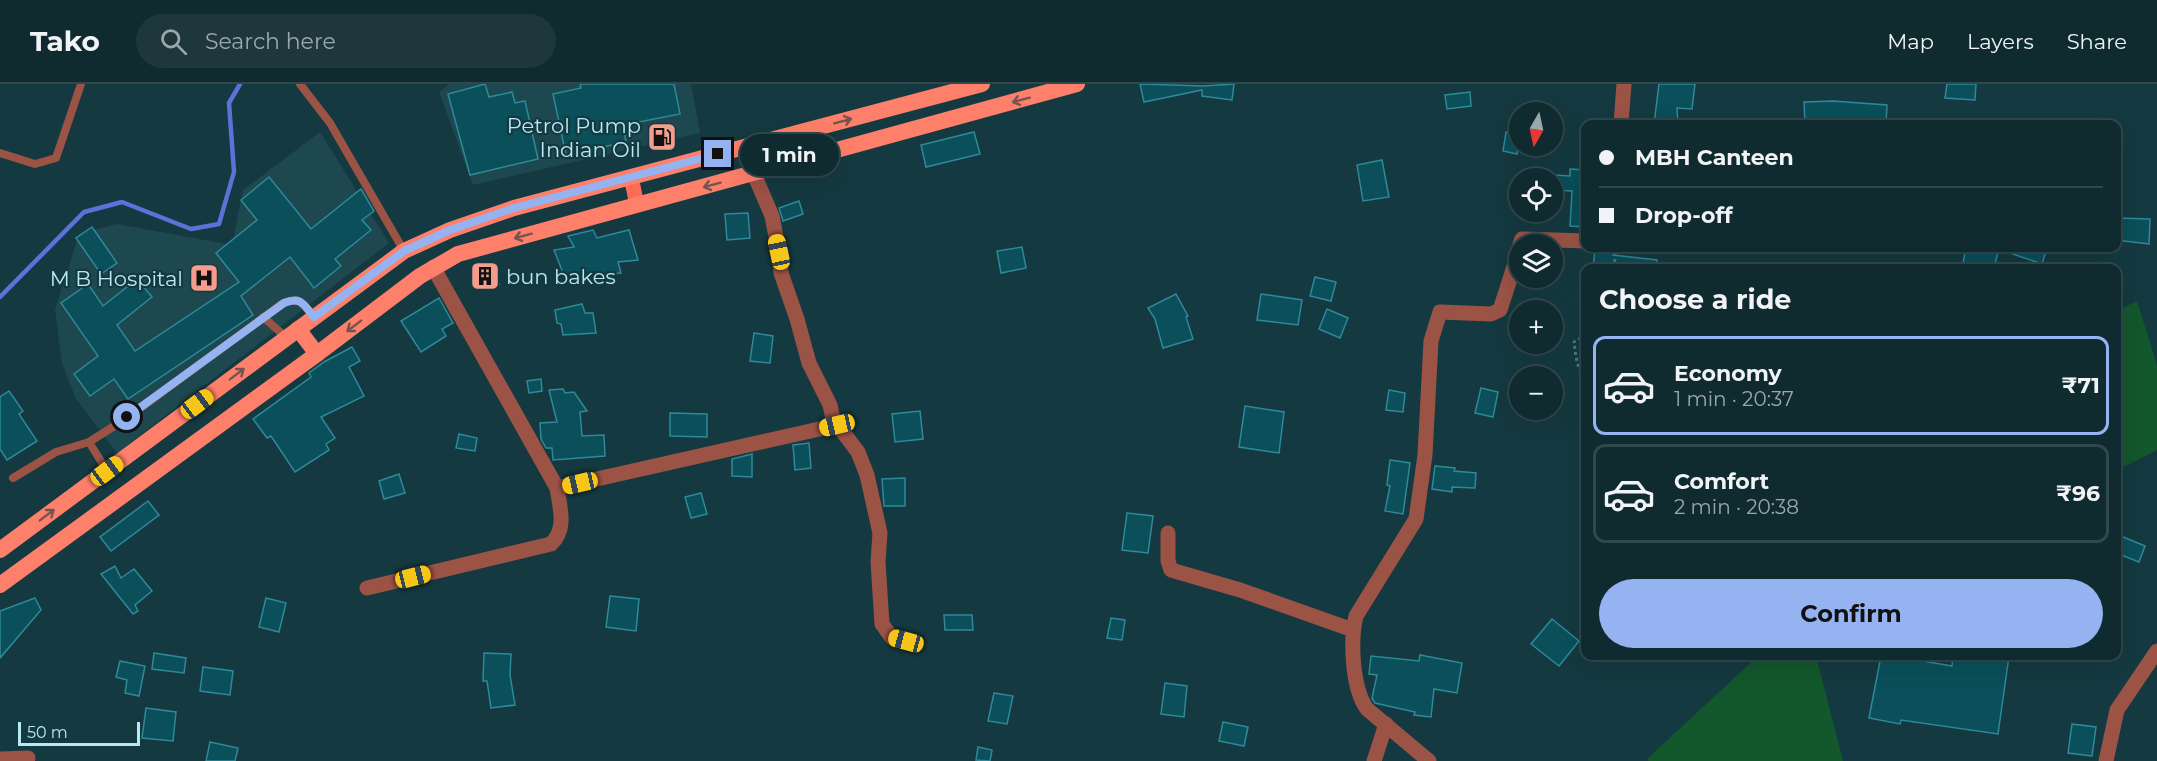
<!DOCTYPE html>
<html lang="en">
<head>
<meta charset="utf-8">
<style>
	:root { --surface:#102b30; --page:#1e373c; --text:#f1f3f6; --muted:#9ca7ab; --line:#30474c; --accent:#95b2f1 }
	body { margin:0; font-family:Montserrat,sans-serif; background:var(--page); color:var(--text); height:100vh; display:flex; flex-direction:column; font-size:22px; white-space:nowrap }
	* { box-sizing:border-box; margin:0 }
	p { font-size:20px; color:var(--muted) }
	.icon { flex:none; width:33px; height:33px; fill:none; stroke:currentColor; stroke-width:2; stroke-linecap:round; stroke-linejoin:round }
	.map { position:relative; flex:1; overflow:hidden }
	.details { position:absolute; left:1581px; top:180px; width:540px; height:396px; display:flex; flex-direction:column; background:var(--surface); border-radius:12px; box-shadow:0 6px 24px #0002,0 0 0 2px var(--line) }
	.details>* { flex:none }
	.banner { position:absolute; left:1581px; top:36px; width:540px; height:132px; border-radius:12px; box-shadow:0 6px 24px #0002,0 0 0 2px var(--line); display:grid; align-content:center; height:132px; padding:0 18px; background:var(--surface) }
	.needle { width:39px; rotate:189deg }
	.buttons { position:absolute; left:1509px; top:18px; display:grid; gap:12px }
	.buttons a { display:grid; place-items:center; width:54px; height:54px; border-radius:50%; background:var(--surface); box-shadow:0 6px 24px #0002,0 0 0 2px var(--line); font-size:30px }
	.scale { position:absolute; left:18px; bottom:15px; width:122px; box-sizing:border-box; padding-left:6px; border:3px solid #b6e9f3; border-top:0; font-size:16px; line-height:21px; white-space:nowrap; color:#b6e9f3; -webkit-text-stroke:4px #153940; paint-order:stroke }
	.end { position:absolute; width:27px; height:27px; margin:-14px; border:8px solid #95b2f1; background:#111; box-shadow:0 0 0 3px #111 }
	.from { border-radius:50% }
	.bubble { position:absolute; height:42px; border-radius:21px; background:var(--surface); box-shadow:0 6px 24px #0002,0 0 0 2px var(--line); font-size:20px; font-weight:700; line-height:42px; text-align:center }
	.car { position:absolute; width:18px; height:36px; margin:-18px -9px; border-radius:8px; box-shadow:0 0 4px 2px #0007; background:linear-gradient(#f5c518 24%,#345 0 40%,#f5c518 0 76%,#345 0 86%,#f5c518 0) }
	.banner b { display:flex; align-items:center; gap:21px; height:57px; font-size:22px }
	.banner b+b { border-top:2px solid var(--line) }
	.banner i { width:15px; height:15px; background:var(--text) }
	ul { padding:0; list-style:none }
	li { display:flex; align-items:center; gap:18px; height:99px; margin:0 12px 9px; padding:0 6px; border:3px solid var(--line); border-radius:12px }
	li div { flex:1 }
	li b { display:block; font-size:22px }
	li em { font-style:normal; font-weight:700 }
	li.current { border-color:var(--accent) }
	li>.icon { width:54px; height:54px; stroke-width:1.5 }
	h2 { padding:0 18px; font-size:27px; line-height:72px }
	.primary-button { display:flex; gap:12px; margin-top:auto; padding:12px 18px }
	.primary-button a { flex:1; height:69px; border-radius:36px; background:var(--accent); color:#111; font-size:24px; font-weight:700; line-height:69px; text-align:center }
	header { display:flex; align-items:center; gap:36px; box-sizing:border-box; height:84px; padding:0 30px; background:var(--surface); border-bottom:2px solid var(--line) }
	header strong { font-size:28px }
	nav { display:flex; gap:33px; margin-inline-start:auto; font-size:21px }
	.search { width:420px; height:54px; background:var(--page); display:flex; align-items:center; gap:15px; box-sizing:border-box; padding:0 21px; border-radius:33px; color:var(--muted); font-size:22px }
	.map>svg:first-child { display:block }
	.built { fill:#1e484f }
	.green { fill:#13572c }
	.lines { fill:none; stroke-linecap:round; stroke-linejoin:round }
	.stream { stroke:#5b72d8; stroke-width:4.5 }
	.building { fill:#0a4f59; stroke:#2f8999; stroke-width:1.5 }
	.path { stroke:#4f7981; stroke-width:3; stroke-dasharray:3 3; stroke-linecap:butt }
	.service { stroke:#9b5346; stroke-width:8 }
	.minor { stroke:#9b5346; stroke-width:15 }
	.primary { stroke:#fe6a52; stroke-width:15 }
	.trunk { stroke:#fe7f6a; stroke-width:16 }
	.oneway { stroke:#725551 }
	.route { stroke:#95b2f1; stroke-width:8 }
	.labels { text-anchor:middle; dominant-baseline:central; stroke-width:4.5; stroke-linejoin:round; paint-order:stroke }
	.poi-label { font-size:21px; fill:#b6e9f3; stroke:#153940; text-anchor:end }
</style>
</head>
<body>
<header>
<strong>Tako</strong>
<div class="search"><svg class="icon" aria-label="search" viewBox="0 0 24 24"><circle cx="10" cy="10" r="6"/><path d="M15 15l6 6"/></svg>Search here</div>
<nav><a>Map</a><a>Layers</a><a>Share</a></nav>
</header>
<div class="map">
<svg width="2157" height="677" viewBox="0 0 2157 677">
	<rect width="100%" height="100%" fill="#153940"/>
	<!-- built -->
	<g class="built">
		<path d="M 450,0 L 691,0 L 700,49 L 473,101 L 439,8 Z"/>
		<path d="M 320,48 L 389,159 L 117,369 L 76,315 L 62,279 L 55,226 L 79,150 L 117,140 L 232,161 L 243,106 Z"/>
	</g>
	<!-- green -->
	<g class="green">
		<path d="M 2137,217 L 2157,281 L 2157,366 L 2117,386 L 2117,227 Z"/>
		<path d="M 1758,572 L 1816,572 L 1843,677 L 1649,677 L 1647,675 Z"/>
	</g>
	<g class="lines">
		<!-- stream -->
		<path class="stream" d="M 0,213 L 84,128 L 122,118 L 191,145 L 219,140 L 234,88 L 229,19 L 240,0"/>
	</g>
	<!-- building -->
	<g class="building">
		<path d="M 485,0 L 489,13 L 512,8 L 515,19 L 525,17 L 538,75 L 470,91 L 448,10 Z"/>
		<path d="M 580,0 L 674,0 L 680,30 L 623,41 L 626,58 L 566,71 L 553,10 L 581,4 Z"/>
		<path d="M 1140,0 L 1203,2 L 1234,0 L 1232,16 L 1202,12 L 1202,6 L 1144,18 Z"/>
		<path d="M 1659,0 L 1695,0 L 1692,25 L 1677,24 L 1678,40 L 1654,40 Z"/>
		<path d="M 1947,0 L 1976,0 L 1975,16 L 1945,14 Z"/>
		<path d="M 1470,8 L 1471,22 L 1447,25 L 1445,11 Z"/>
		<path d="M 1833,17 L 1887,21 L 1886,40 L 1805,40 L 1804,18 Z"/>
		<path d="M 974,48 L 980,70 L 926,83 L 921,61 Z"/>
		<path d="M 1506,48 L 1520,50 L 1517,70 L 1503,67 Z"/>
		<path d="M 1382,76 L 1389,113 L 1363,117 L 1357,81 Z"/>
		<path d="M 1570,85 L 1586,86 L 1586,143 L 1570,142 L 1572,107 L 1555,106 L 1556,91 L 1570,92 Z"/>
		<path d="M 269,93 L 311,145 L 361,105 L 374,127 L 362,136 L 371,146 L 335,175 L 341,182 L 314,204 L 290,173 L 241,212 L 253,231 L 128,315 L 114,295 L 90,312 L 74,290 L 98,272 L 61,219 L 88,200 L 103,222 L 137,195 L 152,213 L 117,241 L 135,267 L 239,198 L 216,169 L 257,136 L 241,116 Z"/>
		<path d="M 799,117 L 803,130 L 783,137 L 779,124 Z"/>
		<path d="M 748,129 L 750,154 L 727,156 L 725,130 Z"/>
		<path d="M 2116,134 L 2150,135 L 2149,160 L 2116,156 Z"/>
		<path d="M 92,143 L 117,179 L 101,190 L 76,154 Z"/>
		<path d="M 593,146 L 597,154 L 629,146 L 638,176 L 618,178 L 621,189 L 565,194 L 554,166 L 574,163 L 568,152 Z"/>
		<path d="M 1022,163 L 1026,184 L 1001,189 L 997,167 Z"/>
		<path d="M 1595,164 L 1614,164 L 1613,171 L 1657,176 L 1656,184 L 1593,184 Z"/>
		<path d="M 1966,164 L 1999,164 L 1994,184 L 1962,184 Z"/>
		<path d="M 2002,164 L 2047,164 L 2042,180 L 2001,166 Z"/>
		<path d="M 488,179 L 499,200 L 479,201 L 473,185 Z"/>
		<path d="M 1315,193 L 1336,198 L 1331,217 L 1310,212 Z"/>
		<path d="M 1176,210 L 1188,232 L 1186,233 L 1193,255 L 1163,264 L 1155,235 L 1148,224 Z"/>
		<path d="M 1261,210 L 1302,216 L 1298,241 L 1257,236 Z"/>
		<path d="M 439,214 L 453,239 L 442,245 L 446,252 L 421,268 L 401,237 Z"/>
		<path d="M 582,220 L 585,229 L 593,229 L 596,249 L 563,251 L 561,240 L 557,239 L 555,226 Z"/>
		<path d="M 1327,225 L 1348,234 L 1340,254 L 1319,245 Z"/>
		<path d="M 754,249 L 773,252 L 770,279 L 750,277 Z"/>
		<path d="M 352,263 L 360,277 L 349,283 L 364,312 L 321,333 L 335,354 L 326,360 L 329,366 L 295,388 L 271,352 L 267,354 L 253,335 L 311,293 L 309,289 L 324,278 Z"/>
		<path d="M 541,295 L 542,307 L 529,309 L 527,297 Z"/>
		<path d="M 1481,304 L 1498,308 L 1493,333 L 1475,329 Z"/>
		<path d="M 563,305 L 565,309 L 574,308 L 587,327 L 580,328 L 582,352 L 604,351 L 605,372 L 553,376 L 552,364 L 546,364 L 541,355 L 540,339 L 557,338 L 549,306 Z"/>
		<path d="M 1389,306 L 1405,309 L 1403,328 L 1386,326 Z"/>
		<path d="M 9,307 L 23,327 L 19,330 L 37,357 L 7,376 L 0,365 L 0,313 Z"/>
		<path d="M 1245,322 L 1284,328 L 1279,369 L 1239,363 Z"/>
		<path d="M 920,327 L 923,355 L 895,358 L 892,330 Z"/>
		<path d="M 670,329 L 707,330 L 707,353 L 670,352 Z"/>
		<path d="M 459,350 L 477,354 L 475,367 L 456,364 Z"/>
		<path d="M 809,359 L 811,384 L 795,386 L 793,361 Z"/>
		<path d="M 752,370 L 752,393 L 732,392 L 732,375 Z"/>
		<path d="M 1390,376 L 1410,379 L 1403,430 L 1385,427 L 1390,402 L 1387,401 Z"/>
		<path d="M 1435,382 L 1455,384 L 1454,387 L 1476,389 L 1475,404 L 1452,403 L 1452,408 L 1432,405 Z"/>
		<path d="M 399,390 L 405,409 L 384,415 L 379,397 Z"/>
		<path d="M 905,394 L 905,422 L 884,422 L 882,395 Z"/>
		<path d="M 701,409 L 707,430 L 691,434 L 685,413 Z"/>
		<path d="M 148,417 L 159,431 L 111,467 L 100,453 Z"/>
		<path d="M 1127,429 L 1153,432 L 1148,469 L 1122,466 Z"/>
		<path d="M 2116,450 L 2145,462 L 2139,478 L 2116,469 Z"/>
		<path d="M 115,482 L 121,494 L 134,485 L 152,507 L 135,521 L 138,527 L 133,530 L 101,490 Z"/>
		<path d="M 610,512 L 639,515 L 636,547 L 606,543 Z"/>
		<path d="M 35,514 L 41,526 L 0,574 L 0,527 Z"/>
		<path d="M 266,514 L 286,519 L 279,548 L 259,543 Z"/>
		<path d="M 944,531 L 972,531 L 973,546 L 945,546 Z"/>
		<path d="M 1111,534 L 1125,536 L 1122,556 L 1107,554 Z"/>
		<path d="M 1552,535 L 1579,557 L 1559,582 L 1531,560 Z"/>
		<path d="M 154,569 L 186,574 L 184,589 L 152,585 Z"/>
		<path d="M 484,569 L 511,570 L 510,591 L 515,621 L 491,624 L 487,597 L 483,597 Z"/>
		<path d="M 1420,571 L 1462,579 L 1457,609 L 1434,605 L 1431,633 L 1414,631 L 1415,628 L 1375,619 L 1372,614 L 1377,591 L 1369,590 L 1371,572 L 1419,577 Z"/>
		<path d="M 1881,572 L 1894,572 L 1952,582 L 1953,572 L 2009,572 L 1998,650 L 1901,636 L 1900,640 L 1869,634 Z"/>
		<path d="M 120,577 L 145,582 L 139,612 L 125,609 L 127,596 L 116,593 Z"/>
		<path d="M 203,583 L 233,587 L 230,611 L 200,607 Z"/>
		<path d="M 1165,599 L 1187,602 L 1184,633 L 1161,630 Z"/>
		<path d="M 994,609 L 1013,612 L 1007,640 L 988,637 Z"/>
		<path d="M 146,624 L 176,628 L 173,657 L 142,654 Z"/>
		<path d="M 1223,638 L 1248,643 L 1244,662 L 1219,657 Z"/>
		<path d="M 2072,640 L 2096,643 L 2092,672 L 2068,669 Z"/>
		<path d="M 210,658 L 238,664 L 235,677 L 206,677 Z"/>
		<path d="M 978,663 L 992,666 L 990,677 L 976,676 Z"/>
	</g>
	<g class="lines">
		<!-- path -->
		<g class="path">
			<path d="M 1614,184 L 1616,164"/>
			<path d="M 1586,251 L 1574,258 C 1576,270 1576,285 1586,294"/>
		</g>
		<!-- service -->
		<g class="service">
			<path d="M 300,0 L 330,39 L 404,167"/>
			<path d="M 0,69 L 35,80 L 56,74 L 81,0"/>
			<path d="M 263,233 L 287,254"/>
			<path d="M 89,358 L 107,387"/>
			<path d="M 13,394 L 56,368 L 89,358 L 127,334 L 283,219 C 301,212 303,220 314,233"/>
		</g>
		<!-- minor -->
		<g class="minor">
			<path d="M 1621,40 L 1624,0"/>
			<path d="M 754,90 L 772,132 L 779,168 L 781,189 L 797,235 L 809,279 L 830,321 L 833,335 L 858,368 L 867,391 L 880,449 L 878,478 L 882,540 L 892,554 L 906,557"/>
			<path d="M 1520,160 L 1522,155 L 1586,157"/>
			<path d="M 557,404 L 837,341"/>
			<path d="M 1168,449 L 1168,477 L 1171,486 L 1240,506 L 1353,546"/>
			<path d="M 367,504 L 551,460 C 567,445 560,424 557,404 L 433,183"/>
			<path d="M 0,675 L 28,674"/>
			<path d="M 1374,677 L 1386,640"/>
			<path d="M 1429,677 L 1367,625 C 1352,604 1350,557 1356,532 L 1416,435 L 1425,371 L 1431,257 L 1440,228 L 1491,230 L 1500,226 L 1520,164"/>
			<path d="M 2106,677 L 2117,626 L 2157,567"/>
		</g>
		<!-- primary -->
		<path class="primary" d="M 631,93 L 637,121"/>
		<!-- trunk -->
		<g class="trunk">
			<path d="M 298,245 L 317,270"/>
			<path d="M 0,466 L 404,167 L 450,146 L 514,124 L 982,0"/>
			<path d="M 0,501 L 317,270 L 420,192 L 458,170 L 1077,0"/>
		</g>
	</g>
	<!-- one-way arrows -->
	<defs><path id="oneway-shaft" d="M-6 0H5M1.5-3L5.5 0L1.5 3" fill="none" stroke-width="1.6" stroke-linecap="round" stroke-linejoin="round" transform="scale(1.5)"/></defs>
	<g class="oneway">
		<use href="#oneway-shaft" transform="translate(1021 16) rotate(165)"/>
		<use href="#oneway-shaft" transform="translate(843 37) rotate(-15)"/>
		<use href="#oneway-shaft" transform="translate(712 101) rotate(165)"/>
		<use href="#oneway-shaft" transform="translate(523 152) rotate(165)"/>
		<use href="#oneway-shaft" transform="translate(354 242) rotate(143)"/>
		<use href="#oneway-shaft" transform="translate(237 290) rotate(-37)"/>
		<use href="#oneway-shaft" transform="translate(47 431) rotate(-37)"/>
	</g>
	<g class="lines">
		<!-- route -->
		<path class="route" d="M 127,333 L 284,219 C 301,212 303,220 314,233 L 404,167 L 450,146 L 514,124 L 718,70"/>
	</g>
	<!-- icons -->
	<defs>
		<g id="fuel-square" transform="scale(1.5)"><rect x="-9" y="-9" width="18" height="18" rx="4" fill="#f49d8d" stroke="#153940"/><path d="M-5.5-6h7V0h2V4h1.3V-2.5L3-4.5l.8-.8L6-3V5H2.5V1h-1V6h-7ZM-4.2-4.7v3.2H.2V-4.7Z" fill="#111"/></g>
		<g id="building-square" transform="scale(1.5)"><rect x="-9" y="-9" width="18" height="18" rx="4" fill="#f49d8d" stroke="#153940"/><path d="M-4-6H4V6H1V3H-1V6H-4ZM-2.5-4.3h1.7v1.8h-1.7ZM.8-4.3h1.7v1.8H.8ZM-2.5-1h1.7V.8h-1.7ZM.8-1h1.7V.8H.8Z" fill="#111"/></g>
		<g id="hospital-square" transform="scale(1.5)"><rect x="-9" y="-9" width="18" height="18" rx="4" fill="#f49d8d" stroke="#153940"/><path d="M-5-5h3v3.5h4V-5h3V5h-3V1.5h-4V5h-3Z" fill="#111"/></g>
	</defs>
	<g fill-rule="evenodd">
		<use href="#fuel-square" x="662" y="53"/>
		<use href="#building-square" x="485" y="192"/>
		<use href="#hospital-square" x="204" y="194"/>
	</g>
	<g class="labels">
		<!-- poi labels -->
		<g class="poi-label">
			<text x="641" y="41">Petrol Pump<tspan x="641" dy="24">Indian Oil</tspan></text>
			<text x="506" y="192" text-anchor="start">bun bakes</text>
			<text x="183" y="194">M B Hospital</text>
		</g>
	</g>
</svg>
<div class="buttons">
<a><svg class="needle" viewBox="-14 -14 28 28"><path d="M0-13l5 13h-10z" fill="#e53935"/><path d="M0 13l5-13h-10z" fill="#9ca7ab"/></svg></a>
<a><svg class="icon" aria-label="locate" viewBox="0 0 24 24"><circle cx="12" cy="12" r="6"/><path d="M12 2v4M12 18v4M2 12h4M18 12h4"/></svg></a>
<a><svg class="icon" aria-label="layers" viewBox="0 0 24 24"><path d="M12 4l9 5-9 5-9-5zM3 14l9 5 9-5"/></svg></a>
<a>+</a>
<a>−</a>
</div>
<div class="scale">50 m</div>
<i class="end from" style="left:127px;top:333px"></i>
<i class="end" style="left:718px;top:70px"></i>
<div class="bubble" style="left:740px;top:50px;width:99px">1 min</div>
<i class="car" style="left:779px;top:168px;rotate:348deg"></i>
<i class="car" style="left:197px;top:320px;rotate:53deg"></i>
<i class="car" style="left:837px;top:341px;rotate:257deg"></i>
<i class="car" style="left:107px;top:387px;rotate:53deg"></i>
<i class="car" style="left:580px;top:399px;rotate:257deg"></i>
<i class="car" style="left:413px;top:493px;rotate:76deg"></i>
<i class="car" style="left:906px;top:557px;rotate:285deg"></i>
<div class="banner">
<b><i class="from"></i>MBH Canteen</b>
<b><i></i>Drop-off</b>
</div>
<section class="details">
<h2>Choose a ride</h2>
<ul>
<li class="current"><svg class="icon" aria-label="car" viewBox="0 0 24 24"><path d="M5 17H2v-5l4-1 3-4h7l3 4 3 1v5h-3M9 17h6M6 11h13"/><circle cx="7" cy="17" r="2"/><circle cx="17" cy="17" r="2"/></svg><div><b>Economy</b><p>1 min · 20:37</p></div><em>₹71</em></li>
<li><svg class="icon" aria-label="car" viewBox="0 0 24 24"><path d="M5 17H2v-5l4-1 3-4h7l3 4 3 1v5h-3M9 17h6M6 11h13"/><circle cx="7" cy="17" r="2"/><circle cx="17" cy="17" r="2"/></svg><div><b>Comfort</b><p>2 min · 20:38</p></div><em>₹96</em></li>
</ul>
<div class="primary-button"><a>Confirm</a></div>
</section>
</div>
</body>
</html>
